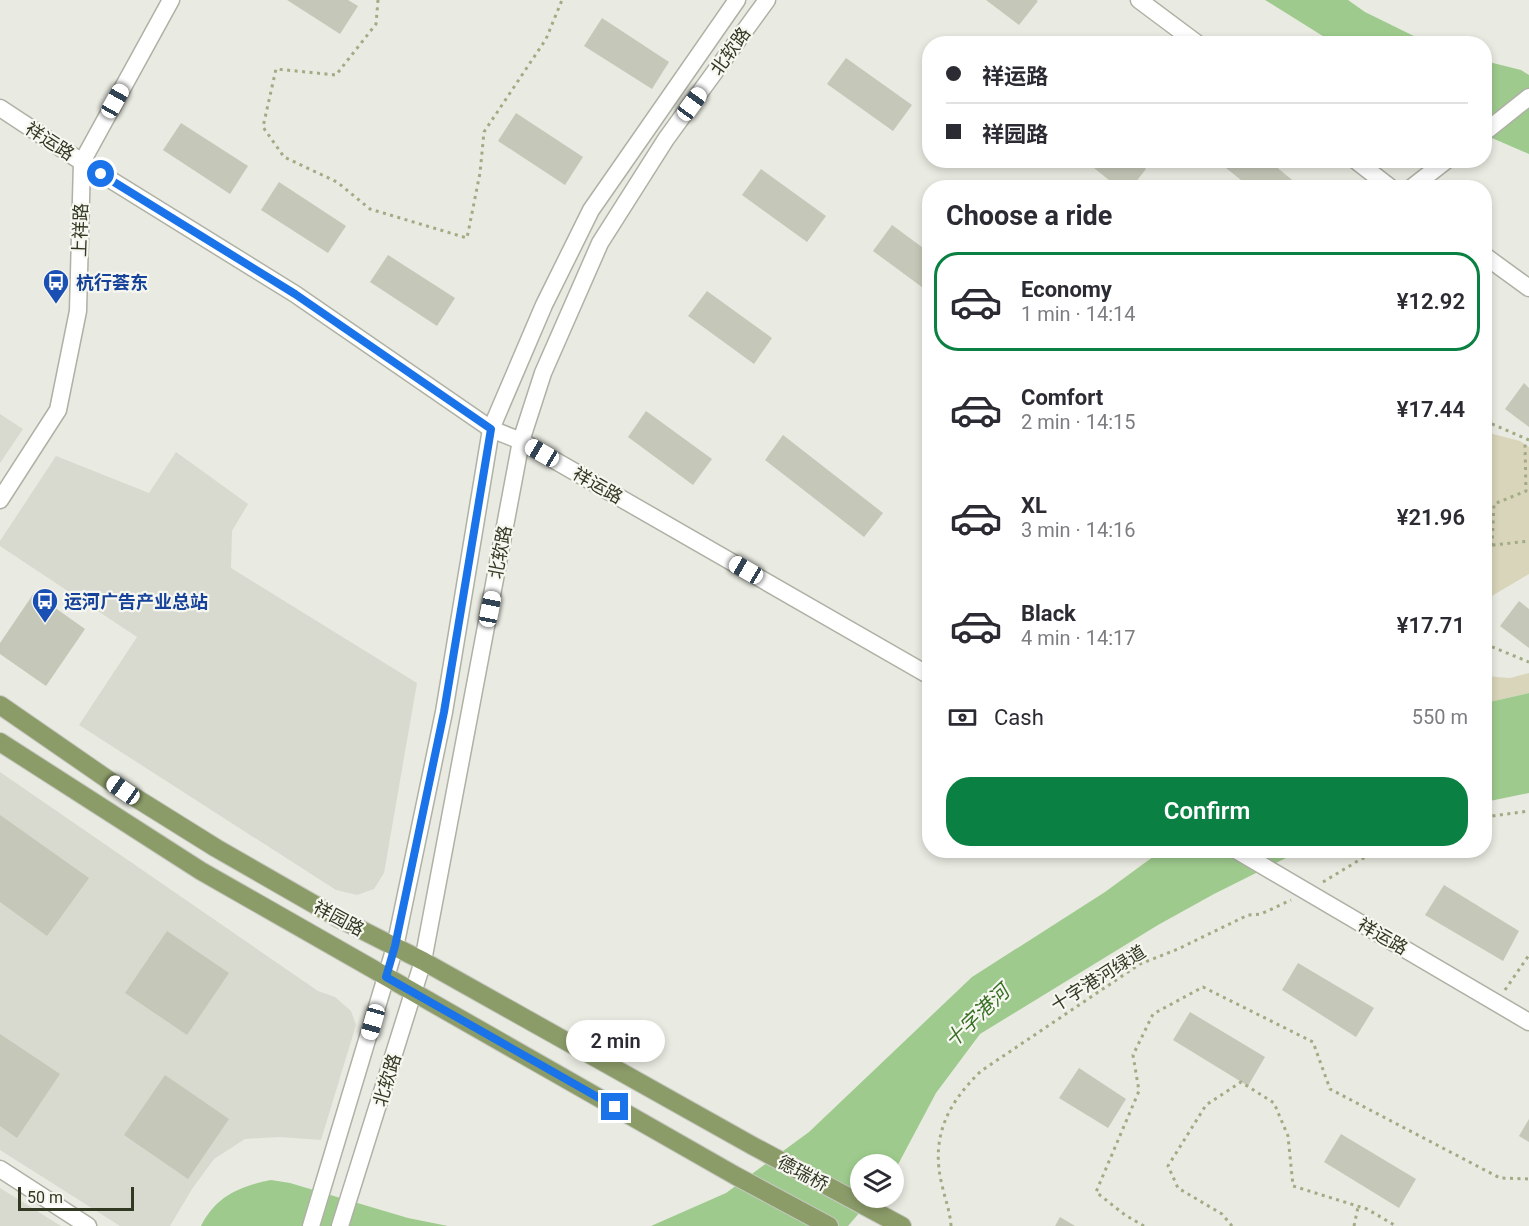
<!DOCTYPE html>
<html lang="en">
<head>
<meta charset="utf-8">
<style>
	:root { --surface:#fff; --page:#f2f2f3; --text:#2b2b33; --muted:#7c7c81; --line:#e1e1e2; --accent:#0b8043 }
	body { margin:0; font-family:Roboto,"Noto Sans SC",sans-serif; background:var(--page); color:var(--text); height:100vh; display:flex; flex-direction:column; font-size:22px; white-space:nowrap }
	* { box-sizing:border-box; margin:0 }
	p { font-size:20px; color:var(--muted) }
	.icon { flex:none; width:33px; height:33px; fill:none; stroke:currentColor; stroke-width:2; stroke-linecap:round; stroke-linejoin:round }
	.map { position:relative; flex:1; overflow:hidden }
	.side { position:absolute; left:922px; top:180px; width:570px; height:678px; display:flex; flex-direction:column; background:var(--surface); border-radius:24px; box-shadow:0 3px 9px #0003 }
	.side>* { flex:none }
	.banner { position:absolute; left:922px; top:36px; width:570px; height:132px; border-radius:24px; box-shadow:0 3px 9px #0003; display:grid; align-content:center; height:132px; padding:0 24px; background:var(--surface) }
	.fabs { position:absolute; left:850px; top:1154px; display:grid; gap:12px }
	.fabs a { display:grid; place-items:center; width:54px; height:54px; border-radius:50%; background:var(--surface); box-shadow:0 3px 9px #0003; font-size:30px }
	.scale { position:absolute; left:18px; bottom:15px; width:116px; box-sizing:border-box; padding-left:6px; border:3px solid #323923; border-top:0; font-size:16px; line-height:21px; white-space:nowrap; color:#323923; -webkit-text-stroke:4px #f7f7f1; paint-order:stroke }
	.end { position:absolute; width:27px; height:27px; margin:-14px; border:8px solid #1a73e8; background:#fff; box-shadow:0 0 0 3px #fff }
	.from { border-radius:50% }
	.bubble { position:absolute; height:42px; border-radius:21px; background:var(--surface); box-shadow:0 3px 9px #0003; font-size:20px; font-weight:600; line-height:42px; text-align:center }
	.car { position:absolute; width:18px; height:36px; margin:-18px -9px; border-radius:8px; box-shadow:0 0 4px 2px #0007; background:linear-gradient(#fff 24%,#345 0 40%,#fff 0 76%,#345 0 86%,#fff 0) }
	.banner b { display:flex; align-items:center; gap:21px; height:57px; font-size:22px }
	.banner b+b { border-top:2px solid var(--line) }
	.banner i { width:15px; height:15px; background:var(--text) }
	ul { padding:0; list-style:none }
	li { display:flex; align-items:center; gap:18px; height:99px; margin:0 12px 9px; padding:0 12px; border:3px solid transparent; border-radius:24px }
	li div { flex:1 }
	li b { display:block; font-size:22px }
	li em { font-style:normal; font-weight:600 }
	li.on { border-color:var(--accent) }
	li>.icon { width:54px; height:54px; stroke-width:1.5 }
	h2 { padding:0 24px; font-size:27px; line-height:72px }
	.pay { display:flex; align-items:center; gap:15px; height:66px; padding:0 24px; font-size:22px }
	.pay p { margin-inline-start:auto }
	.primary-button { display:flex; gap:12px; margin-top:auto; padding:12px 24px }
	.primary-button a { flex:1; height:69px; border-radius:24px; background:var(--accent); color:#fff; font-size:24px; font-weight:600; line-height:69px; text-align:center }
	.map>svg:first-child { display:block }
	.built { fill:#d8dacf }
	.green { fill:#d9d5bb }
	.water { fill:#9ecb8d }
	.building { fill:#c5c7b9 }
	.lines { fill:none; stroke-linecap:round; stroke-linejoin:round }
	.minor-casing { stroke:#aeb1a4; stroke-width:19 }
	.major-casing { stroke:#c6c8c1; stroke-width:20 }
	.path { stroke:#a1ab84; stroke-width:3; stroke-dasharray:3 4.5; stroke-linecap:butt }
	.minor { stroke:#fff; stroke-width:16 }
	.major { stroke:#8c9c69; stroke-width:18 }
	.route { stroke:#1a73e8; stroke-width:8 }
	.labels { text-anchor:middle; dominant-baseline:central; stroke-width:4.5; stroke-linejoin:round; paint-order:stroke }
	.street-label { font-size:18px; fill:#323923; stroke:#f7f7f1 }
	.transit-label { font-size:18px; font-weight:bold; fill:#164399; stroke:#f7f7f1; text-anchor:start }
	.water-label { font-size:20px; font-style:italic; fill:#366f22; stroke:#f7f7f1 }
</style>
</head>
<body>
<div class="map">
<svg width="1529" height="1226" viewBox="0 0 1529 1226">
	<rect width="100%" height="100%" fill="#e9eae1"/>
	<!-- built -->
	<g class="built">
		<path d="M 0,414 L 23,429 L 0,463 Z"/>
		<path d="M 176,452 L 248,504 L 232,531 L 231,568 L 417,683 L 384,873 L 374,889 L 357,895 L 336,890 L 79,725 L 137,637 L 0,546 L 0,541 L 56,456 L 149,493 Z"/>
		<path d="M 0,772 L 318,991 L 335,997 L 351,1011 L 356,1025 L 321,1140 L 280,1137 L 245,1139 L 214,1159 L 192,1189 L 170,1226 L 120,1226 L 0,1150 Z"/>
		<path d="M 0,1188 L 61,1226 L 0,1226 Z"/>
	</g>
	<!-- green -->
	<g class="green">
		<path d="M 1485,432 L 1520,441 L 1529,447 L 1529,574 L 1485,600 Z"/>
		<path d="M 1529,673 L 1529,693 L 1485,703 L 1485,676 L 1510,678 Z"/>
	</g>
	<!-- water -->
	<g class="water">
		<path d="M 1265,0 L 1348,0 L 1365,12 L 1428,43 L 1334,43 Z"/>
		<path d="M 1485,61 L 1521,70 L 1529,75 L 1529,154 L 1485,135 Z"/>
		<path d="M 1529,693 L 1529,793 L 1485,802 L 1485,703 Z"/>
		<path d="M 1161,851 L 1300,851 L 1214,894 L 1158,925 L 980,1034 L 936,1093 L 894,1172 L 894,1164 L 861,1164 L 861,1197 L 873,1197 L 848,1226 L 651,1226 L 726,1193 L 809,1132 L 972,977 L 1105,892 Z"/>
		<path d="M 271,1180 L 290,1183 L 408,1218 L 448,1226 L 201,1226 C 216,1196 240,1186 271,1180 Z"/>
	</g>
	<!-- building -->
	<g class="building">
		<path d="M 287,0 L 348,0 L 358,6 L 340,34 Z"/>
		<path d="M 986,0 L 1036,0 L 1038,1 L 1019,25 Z"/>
		<path d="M 602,18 L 669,62 L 652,89 L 584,46 Z"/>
		<path d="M 846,58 L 912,105 L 893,131 L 827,84 Z"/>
		<path d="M 516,113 L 583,157 L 565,185 L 498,141 Z"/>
		<path d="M 181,123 L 248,166 L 230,194 L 163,150 Z"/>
		<path d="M 1084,160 L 1135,160 L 1146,169 L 1131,188 L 1119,188 Z"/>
		<path d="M 1216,160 L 1268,160 L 1302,188 L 1251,188 Z"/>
		<path d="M 761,169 L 826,216 L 807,242 L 742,195 Z"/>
		<path d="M 279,182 L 346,226 L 328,253 L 261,210 Z"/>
		<path d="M 892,225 L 930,253 L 930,293 L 873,251 Z"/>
		<path d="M 388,255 L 455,298 L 437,326 L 370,282 Z"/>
		<path d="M 707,291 L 772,338 L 754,364 L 688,316 Z"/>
		<path d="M 1524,383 L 1529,388 L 1529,427 L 1505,409 Z"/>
		<path d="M 646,411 L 712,459 L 693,485 L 628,437 Z"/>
		<path d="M 783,435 L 883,513 L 864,537 L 765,460 Z"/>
		<path d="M 34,593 L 85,629 L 46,686 L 0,654 L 0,643 Z"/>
		<path d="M 1519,601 L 1529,609 L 1529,648 L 1500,626 Z"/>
		<path d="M 0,815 L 89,878 L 47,936 L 0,902 Z"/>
		<path d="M 1444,885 L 1519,931 L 1503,961 L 1425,915 Z"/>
		<path d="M 167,931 L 229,973 L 187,1035 L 125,993 Z"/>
		<path d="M 1298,963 L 1374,1008 L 1356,1037 L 1282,990 Z"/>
		<path d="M 1190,1012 L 1265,1057 L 1248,1086 L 1173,1040 Z"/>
		<path d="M 0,1034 L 60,1074 L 17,1138 L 0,1126 Z"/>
		<path d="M 1079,1068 L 1126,1099 L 1108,1128 L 1059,1098 Z"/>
		<path d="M 165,1075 L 229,1119 L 188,1179 L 124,1135 Z"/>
		<path d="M 1529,1119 L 1529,1142 L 1519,1136 Z"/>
		<path d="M 1341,1134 L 1416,1179 L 1399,1208 L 1324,1162 Z"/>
		<path d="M 1060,1217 L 1075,1226 L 1055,1226 Z"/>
	</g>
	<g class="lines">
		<!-- minor casing -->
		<g class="minor-casing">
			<g id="minor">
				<path d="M 1139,0 L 1198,44"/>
				<path d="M 0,108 L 82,162 L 295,294 L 491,429 L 521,441 L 930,676"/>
				<path d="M 1485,132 L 1529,97"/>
				<path d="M 1355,160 L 1391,188"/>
				<path d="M 1411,188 L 1447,160"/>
				<path d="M 1485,256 L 1529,288"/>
				<path d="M 0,500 L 58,410 L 78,311 L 82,162 L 171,0"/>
				<path d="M 1236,850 L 1529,1022"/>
				<path d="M 0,1169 L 88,1226"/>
				<path d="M 311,1226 L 395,947 L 444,712 L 491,429 L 544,305 L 591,210 L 737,0"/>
				<path d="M 340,1226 L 423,961 L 521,441 L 543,373 L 600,243 L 666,139 L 767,0"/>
			</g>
		</g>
		<!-- major casing -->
		<g class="major-casing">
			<g id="major">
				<path d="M 0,705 L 123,790 L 216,848 L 338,918 L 423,961 L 753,1146 L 902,1226"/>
				<path d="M 0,742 L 201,871 L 736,1176 L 829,1226"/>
			</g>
		</g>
		<!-- path -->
		<g class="path">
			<path d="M 378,0 L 376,24 L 336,75 L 276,69 L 263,127 L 284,157 L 337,182 L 370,209 L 467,238 L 480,173 L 484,132 L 546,39 L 562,0"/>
			<path d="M 1485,421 L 1529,440"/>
			<path d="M 1485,546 L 1529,541"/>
			<path d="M 1492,546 L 1494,504 L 1526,491 L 1525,444"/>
			<path d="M 1485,644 L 1529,662"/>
			<path d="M 1485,817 L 1529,811"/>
			<path d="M 1323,882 L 1361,859 L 1390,850"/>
			<path d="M 1505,990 L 1529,955"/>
			<path d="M 951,1226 C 950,1211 945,1199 942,1185 C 930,1137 948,1103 981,1071 L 1140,964 L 1178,949 L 1248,915 L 1261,914 L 1291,900"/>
			<path d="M 1144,1226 L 1125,1215 L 1096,1192 L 1139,1091 L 1133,1055 L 1153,1014 L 1203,987 L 1313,1042 L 1330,1089 L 1500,1178 L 1529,1179"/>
			<path d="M 1232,1226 L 1222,1214 L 1178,1188 L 1168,1166 L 1206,1105 L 1241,1082 L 1274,1103 L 1288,1136 L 1293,1186 L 1367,1209 L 1396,1226"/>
			<path d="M 1354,1226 L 1358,1207"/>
		</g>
		<!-- minor -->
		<use href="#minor" class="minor"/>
		<!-- major -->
		<use href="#major" class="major"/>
	</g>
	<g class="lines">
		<!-- route -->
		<path class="route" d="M 101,174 L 295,294 L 491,429 L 444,712 L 395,946 L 386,977 L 615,1107"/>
	</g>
	<!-- icons -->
	<defs>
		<g id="bus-pin" transform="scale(1.35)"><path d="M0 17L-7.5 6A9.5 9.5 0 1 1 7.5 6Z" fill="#1a4fb4" stroke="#f7f7f1"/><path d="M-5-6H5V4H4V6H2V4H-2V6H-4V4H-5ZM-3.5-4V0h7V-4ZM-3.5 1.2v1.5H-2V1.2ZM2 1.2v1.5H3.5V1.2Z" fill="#fff"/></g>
	</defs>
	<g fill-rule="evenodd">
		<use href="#bus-pin" x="56" y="282"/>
		<use href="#bus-pin" x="45" y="601"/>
	</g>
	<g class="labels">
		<!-- street labels -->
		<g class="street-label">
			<text transform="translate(730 51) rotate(-54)">北软路</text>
			<text transform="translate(50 141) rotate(33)">祥运路</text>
			<text transform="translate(80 230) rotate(-88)">上祥路</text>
			<text transform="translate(598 485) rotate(30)">祥运路</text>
			<text transform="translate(500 552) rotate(-79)">北软路</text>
			<text transform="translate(339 918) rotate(28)">祥园路</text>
			<text transform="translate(1383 936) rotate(30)">祥运路</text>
			<text transform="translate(1098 978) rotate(-32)">十字港河绿道</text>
			<text transform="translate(387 1080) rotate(-73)">北软路</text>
			<text transform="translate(803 1173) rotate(28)">德瑞桥</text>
		</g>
		<!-- transit labels -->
		<g class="transit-label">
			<text x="76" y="282">杭行荟东</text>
			<text x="64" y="601">运河广告产业总站</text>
		</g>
		<!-- water labels -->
		<g class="water-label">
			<text transform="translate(977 1016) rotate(-44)">十字港河</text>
		</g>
	</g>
</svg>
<div class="fabs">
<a><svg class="icon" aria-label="layers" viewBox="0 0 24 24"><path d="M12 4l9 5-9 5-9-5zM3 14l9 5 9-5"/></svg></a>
</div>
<div class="scale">50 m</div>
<i class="end from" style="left:101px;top:174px"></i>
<i class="end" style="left:615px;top:1107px"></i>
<div class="bubble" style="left:566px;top:1020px;width:99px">2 min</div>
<i class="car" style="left:115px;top:101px;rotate:29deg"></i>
<i class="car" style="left:692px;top:104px;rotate:36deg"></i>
<i class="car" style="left:542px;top:453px;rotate:300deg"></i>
<i class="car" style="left:746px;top:570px;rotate:300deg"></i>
<i class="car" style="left:490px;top:609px;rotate:11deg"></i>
<i class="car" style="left:123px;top:790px;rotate:305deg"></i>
<i class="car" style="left:373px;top:1022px;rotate:196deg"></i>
<div class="banner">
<b><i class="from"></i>祥运路</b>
<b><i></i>祥园路</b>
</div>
<section class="side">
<h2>Choose a ride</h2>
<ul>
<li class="on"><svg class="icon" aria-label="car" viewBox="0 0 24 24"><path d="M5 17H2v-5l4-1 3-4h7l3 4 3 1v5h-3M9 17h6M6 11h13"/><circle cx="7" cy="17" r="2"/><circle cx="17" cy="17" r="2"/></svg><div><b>Economy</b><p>1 min · 14:14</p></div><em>¥12.92</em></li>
<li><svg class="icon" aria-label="car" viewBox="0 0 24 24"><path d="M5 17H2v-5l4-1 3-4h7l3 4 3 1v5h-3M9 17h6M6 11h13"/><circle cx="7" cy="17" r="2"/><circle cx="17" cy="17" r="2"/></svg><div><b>Comfort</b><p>2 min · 14:15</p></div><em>¥17.44</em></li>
<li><svg class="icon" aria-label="car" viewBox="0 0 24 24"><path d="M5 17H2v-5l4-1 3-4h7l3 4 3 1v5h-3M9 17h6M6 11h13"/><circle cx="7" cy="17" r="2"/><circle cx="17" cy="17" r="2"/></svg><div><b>XL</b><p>3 min · 14:16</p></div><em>¥21.96</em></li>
<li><svg class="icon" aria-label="car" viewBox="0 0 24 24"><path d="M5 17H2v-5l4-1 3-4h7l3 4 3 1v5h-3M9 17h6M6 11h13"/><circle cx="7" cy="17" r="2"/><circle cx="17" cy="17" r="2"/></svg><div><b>Black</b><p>4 min · 14:17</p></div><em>¥17.71</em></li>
</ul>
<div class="pay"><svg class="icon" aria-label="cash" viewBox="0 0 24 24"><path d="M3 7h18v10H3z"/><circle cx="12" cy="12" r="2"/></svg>Cash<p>550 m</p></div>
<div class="primary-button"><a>Confirm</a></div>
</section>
</div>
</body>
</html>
